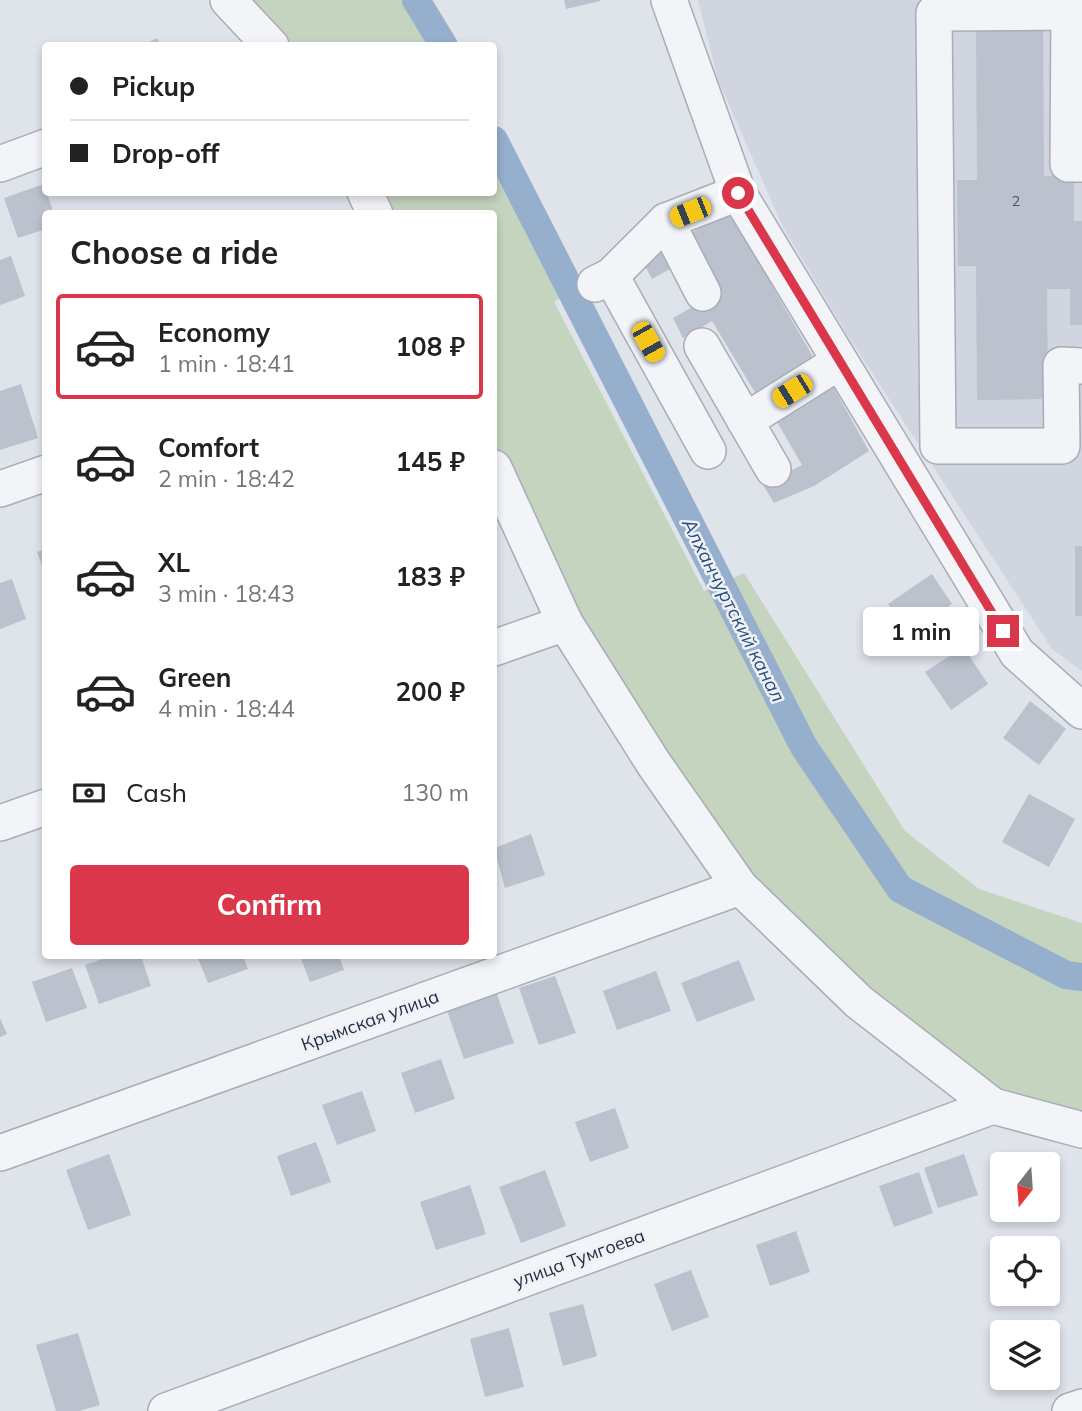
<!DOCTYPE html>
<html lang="en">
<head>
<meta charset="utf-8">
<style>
	:root { --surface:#fff; --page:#f2f2f2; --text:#222; --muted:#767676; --line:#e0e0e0; --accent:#db374a }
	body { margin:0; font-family:Mulish,sans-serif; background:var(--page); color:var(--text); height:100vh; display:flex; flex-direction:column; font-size:26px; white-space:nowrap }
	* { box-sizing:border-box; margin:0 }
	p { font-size:23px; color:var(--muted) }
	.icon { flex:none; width:38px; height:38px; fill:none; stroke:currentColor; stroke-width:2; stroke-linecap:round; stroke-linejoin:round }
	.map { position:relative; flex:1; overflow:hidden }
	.panel { position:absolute; left:42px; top:210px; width:455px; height:749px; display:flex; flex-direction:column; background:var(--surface); border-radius:7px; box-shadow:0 4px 10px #0003 }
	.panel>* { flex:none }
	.top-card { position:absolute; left:42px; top:42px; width:455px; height:154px; border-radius:7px; box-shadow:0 4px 10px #0003; display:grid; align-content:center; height:154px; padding:0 28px; background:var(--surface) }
	.needle { width:46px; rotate:197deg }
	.fabs { position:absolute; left:990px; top:1152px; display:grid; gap:14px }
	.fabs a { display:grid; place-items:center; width:70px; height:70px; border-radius:7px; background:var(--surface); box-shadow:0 4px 10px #0003; font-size:35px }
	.end { position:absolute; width:32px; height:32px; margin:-16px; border:9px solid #db374a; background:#fff; box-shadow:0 0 0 4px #fff }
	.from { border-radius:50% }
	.bubble { position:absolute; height:49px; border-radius:7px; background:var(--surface); box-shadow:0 4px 10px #0003; font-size:23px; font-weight:700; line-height:49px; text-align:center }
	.car { position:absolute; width:21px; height:42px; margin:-21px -10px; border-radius:9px; box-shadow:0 0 5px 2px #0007; background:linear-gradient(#f5c518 24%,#345 0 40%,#f5c518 0 76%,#345 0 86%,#f5c518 0) }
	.top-card b { display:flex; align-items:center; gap:24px; height:66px; font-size:26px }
	.top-card b+b { border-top:2px solid var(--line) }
	.top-card i { width:18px; height:18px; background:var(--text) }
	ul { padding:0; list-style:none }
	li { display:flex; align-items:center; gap:21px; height:105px; margin:0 14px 10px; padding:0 14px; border:4px solid transparent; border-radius:7px }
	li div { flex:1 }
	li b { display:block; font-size:26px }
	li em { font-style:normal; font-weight:700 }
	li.selected { border-color:var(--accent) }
	li>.icon { width:63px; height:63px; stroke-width:1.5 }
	h2 { padding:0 28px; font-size:32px; line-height:84px }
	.pay { display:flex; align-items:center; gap:18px; height:77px; padding:0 28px; font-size:26px }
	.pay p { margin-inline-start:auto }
	.primary-button { display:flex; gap:14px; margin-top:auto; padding:14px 28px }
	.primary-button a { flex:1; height:80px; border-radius:7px; background:var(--accent); color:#fff; font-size:28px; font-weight:700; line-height:80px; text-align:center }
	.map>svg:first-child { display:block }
	.built { fill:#d0d5df }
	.green { fill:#c4d4bf }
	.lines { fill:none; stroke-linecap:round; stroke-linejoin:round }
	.canal { stroke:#96afcd; stroke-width:28 }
	.building { fill:#bbc1cd }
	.minor-casing { stroke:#a8adb8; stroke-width:38 }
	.minor { stroke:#f2f4f7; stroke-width:35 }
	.route { stroke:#db374a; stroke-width:9 }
	.labels { text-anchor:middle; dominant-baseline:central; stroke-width:5; stroke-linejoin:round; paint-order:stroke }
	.number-label { font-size:14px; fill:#4b5465 }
	.street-label { font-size:18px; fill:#262f42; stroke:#eef2f7 }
	.water-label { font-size:19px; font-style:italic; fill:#2c4c7a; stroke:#eef2f7 }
</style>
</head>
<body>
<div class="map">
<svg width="1082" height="1411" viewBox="0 0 1082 1411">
	<rect width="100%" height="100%" fill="#dfe3ea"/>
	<!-- built -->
	<path class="built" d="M 698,0 L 1082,0 L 1082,671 L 1052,649 L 848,336 L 783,227 L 718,80 Z"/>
	<!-- green -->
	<g class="green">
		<path d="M 228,0 L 416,0 L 444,45 L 271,45 Z"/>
		<path d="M 494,140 L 571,291 L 554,302 L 704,591 L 744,573 L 905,831 L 979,889 L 1082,923 L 1082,1130 L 993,1106 L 740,887 L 494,468 L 494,214 L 375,213 L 365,193 L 494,192 Z"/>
	</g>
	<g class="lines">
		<!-- canal -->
		<g class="canal">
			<path d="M 416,0 L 444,46"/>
			<path d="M 494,140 L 804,747 L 900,889 L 1066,975 L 1082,977"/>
		</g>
	</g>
	<!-- building -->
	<g class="building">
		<path d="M 564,0 L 600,0 L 600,1 L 566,9 Z"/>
		<path d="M 976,22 L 1043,22 L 1044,176 L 1074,175 L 1074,221 L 1082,221 L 1082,325 L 1070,325 L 1070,289 L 1047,289 L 1048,399 L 977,400 L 976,266 L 958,266 L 957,180 L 977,180 Z"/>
		<path d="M 157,38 L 161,46 L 141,46 Z"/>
		<path d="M 44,184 L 54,214 L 46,214 L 46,229 L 18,238 L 4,198 Z"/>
		<path d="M 732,205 L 773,274 L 772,286 L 816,362 L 759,399 L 712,321 L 683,338 L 673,318 L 721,291 L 689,235 Z"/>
		<path d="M 665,249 L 675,266 L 652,279 L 643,262 Z"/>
		<path d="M 11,256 L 25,296 L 0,305 L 0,260 Z"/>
		<path d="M 829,379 L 869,451 L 814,486 L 774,503 L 763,485 L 802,465 L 773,415 Z"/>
		<path d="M 21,384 L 38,438 L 0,450 L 0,391 Z"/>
		<rect x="1075" y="546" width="7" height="70"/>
		<path d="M 46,549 L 46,574 L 45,574 L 37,552 Z"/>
		<path d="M 932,574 L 952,604 L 909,634 L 888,604 Z"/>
		<path d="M 12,579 L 26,619 L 0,629 L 0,583 Z"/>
		<path d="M 963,647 L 988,684 L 951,710 L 925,672 Z"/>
		<path d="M 1030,701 L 1066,729 L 1039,765 L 1003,738 Z"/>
		<path d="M 1029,794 L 1075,819 L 1049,867 L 1002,842 Z"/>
		<path d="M 531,834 L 545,875 L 505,888 L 494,848 Z"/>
		<path d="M 112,956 L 141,956 L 151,986 L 99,1004 L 85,965 Z"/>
		<path d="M 197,956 L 243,956 L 248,969 L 208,983 Z"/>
		<path d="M 300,956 L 339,956 L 344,970 L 310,982 Z"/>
		<path d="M 739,960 L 755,1000 L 697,1022 L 681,983 Z"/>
		<path d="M 72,968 L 87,1008 L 46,1022 L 32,982 Z"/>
		<path d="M 656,971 L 671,1011 L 617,1030 L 603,991 Z"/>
		<path d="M 555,976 L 576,1033 L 539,1045 L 519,988 Z"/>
		<path d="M 495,989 L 514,1043 L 464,1059 L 445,1005 Z"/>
		<path d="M 0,1018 L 7,1034 L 0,1037 Z"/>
		<path d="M 441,1059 L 455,1099 L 415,1113 L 401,1073 Z"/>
		<path d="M 362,1091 L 376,1131 L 337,1145 L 322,1105 Z"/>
		<path d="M 615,1108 L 629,1148 L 590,1162 L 575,1122 Z"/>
		<path d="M 316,1142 L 331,1182 L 291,1196 L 277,1156 Z"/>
		<path d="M 109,1154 L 131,1215 L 88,1230 L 66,1170 Z"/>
		<path d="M 964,1154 L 978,1195 L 938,1208 L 924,1168 Z"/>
		<path d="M 545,1170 L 566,1226 L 521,1243 L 499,1187 Z"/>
		<path d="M 919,1172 L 933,1213 L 894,1227 L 879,1186 Z"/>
		<path d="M 470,1185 L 486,1234 L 436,1250 L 420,1202 Z"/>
		<path d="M 796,1231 L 810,1272 L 770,1286 L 756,1245 Z"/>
		<path d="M 691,1270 L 709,1317 L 672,1331 L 654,1284 Z"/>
		<path d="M 583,1304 L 597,1356 L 563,1366 L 549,1313 Z"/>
		<path d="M 509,1328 L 524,1387 L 485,1397 L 470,1339 Z"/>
		<path d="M 78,1333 L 100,1405 L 79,1411 L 56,1411 L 36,1345 Z"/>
	</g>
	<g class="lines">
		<!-- minor casing -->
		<g class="minor-casing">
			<g id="minor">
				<path d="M 228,0 L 271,46"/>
				<path d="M 669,0 L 738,193 L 1017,653 L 1082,711"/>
				<path d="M 0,164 L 46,147"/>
				<path d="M 1082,164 L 1068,164 L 1069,12 L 934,13 L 938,446 L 1062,446 L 1061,365 L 1082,366"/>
				<path d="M 365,192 L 375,214"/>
				<path d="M 666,221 L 703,293"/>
				<path d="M 611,276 L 708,451"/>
				<path d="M 595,284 L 611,276 L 666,221 L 738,193"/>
				<path d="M 702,346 L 773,469"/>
				<path d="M 745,421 L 839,362"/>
				<path d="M 494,468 L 565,623 L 654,764 L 740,887 L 859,1002 L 993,1106 L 1082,1130"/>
				<path d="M 0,489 L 46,473"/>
				<path d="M 494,648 L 565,623"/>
				<path d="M 0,823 L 46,807"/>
				<path d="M 0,1153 L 740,887"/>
				<path d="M 166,1411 L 993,1106"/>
				<path d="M 1070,1411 L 1082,1407"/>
			</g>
		</g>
		<!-- minor -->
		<use href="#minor" class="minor"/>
	</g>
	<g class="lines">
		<!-- route -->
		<path class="route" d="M 738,193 L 1003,631"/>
	</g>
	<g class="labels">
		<!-- number labels -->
		<g class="number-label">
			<text x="1016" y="201">2</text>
		</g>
		<!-- street labels -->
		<g class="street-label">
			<text transform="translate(370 1020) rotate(-20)">Крымская улица</text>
			<text transform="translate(579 1258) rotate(-20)">улица Тумгоева</text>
		</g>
		<!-- water labels -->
		<g class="water-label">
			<text transform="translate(734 610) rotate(63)">Алханчуртский канал</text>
		</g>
	</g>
</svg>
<div class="fabs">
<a><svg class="needle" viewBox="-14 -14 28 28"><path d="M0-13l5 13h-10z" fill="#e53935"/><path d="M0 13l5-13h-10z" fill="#767676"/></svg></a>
<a><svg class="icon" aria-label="locate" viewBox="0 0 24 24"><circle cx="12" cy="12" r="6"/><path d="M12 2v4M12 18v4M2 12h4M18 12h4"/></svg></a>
<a><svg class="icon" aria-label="layers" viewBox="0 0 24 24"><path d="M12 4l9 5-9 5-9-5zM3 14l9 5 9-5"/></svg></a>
</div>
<i class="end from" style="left:738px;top:193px"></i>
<i class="end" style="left:1003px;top:631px"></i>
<div class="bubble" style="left:863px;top:607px;width:116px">1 min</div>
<i class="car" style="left:690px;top:212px;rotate:248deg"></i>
<i class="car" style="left:648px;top:342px;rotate:151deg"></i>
<i class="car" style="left:792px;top:391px;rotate:238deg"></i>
<div class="top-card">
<b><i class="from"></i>Pickup</b>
<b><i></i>Drop-off</b>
</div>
<section class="panel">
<h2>Choose a ride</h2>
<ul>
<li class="selected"><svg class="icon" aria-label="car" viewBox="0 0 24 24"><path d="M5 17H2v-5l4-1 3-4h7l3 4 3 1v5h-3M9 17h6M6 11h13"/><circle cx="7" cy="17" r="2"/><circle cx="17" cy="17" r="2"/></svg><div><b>Economy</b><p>1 min · 18:41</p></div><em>108 ₽</em></li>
<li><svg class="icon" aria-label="car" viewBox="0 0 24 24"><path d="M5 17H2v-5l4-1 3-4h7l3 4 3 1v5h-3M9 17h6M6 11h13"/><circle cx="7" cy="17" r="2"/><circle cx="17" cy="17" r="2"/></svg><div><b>Comfort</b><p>2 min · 18:42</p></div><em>145 ₽</em></li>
<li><svg class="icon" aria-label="car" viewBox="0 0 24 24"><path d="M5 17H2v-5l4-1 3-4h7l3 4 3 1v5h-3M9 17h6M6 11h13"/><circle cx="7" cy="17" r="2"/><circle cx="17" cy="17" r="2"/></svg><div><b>XL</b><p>3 min · 18:43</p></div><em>183 ₽</em></li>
<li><svg class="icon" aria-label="car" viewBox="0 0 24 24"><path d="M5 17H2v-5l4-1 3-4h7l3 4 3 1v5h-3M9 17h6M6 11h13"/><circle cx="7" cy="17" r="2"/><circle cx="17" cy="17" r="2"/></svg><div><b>Green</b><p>4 min · 18:44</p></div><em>200 ₽</em></li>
</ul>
<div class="pay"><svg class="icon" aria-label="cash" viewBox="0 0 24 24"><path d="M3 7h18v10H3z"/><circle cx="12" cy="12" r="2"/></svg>Cash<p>130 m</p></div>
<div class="primary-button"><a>Confirm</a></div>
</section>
</div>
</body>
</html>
